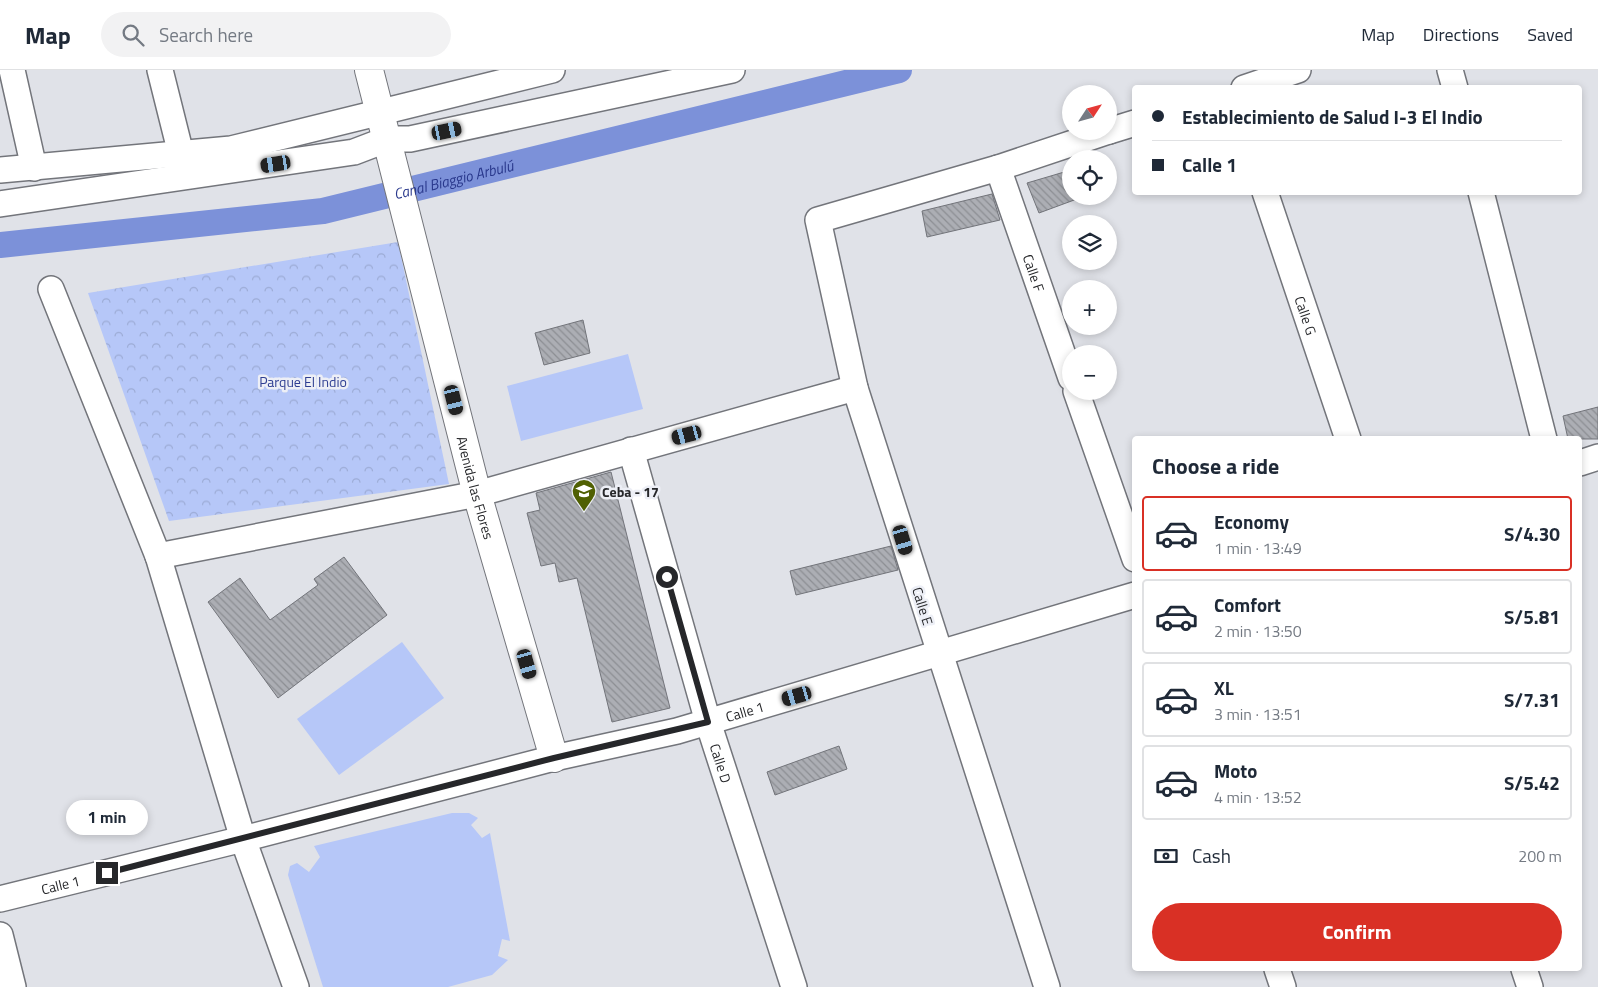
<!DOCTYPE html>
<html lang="en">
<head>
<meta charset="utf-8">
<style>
	:root { --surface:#fff; --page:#f2f2f3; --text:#1f2937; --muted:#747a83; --line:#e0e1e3; --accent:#d93025 }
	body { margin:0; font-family:"Titillium Web",sans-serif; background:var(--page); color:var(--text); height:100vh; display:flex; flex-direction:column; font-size:19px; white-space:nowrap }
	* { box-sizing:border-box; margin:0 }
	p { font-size:16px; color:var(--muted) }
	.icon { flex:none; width:28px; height:28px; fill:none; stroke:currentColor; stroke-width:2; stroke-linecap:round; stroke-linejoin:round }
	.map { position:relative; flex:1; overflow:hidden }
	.details { position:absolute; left:1132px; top:366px; width:450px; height:535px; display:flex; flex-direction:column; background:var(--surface); border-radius:5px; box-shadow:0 2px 8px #0003 }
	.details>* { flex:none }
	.hud { position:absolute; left:1132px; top:15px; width:450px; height:110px; border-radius:5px; box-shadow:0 2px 8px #0003; display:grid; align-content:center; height:110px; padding:0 20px; background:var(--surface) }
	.needle { width:32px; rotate:54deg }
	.controls { position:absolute; left:1062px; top:15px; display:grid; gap:10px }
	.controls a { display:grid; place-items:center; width:55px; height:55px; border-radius:50%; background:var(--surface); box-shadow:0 2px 8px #0003; font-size:25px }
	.end { position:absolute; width:22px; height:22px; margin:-11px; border:6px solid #26272a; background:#fff; box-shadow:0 0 0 2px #fff }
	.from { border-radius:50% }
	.bubble { position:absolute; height:35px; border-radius:18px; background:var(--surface); box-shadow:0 2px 8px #0003; font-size:16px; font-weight:700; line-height:35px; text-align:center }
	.car { position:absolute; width:15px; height:30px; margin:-15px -8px; border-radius:6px; box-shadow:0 0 4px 1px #0007; background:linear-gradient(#222 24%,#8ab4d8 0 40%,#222 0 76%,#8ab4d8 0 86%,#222 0) }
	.hud b { display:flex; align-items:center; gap:18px; height:48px; font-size:19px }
	.hud b+b { border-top:1px solid var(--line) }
	.hud i { width:12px; height:12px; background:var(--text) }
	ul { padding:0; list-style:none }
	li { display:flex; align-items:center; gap:15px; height:75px; margin:0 10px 8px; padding:0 10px; border:2px solid var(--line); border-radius:5px }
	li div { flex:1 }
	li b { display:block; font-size:19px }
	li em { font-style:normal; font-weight:700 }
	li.selected { border-color:var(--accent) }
	li>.icon { width:45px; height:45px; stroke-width:1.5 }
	h2 { padding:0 20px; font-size:22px; line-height:60px }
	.pay { display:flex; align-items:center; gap:12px; height:55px; padding:0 20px; font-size:19px }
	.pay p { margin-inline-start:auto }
	.action { display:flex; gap:10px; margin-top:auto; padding:10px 20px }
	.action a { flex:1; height:58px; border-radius:30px; background:var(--accent); color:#fff; font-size:20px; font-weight:700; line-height:58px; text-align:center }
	header { display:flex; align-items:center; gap:30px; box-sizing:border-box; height:70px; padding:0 25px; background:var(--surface); border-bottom:1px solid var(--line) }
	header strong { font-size:24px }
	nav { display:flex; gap:28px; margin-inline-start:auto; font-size:18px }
	.search { width:350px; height:45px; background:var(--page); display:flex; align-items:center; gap:12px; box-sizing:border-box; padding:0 18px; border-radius:28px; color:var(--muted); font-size:19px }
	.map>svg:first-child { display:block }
	.grass { fill:#b6c7f8 }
	.park { fill:url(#park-crowns) }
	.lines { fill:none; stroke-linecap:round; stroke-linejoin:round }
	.canal { stroke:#7c91d9; stroke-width:26 }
	.building { fill:url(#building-back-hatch); stroke:#72747a }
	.minor-casing { stroke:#73757b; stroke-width:28 }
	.tertiary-casing { stroke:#73757b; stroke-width:30 }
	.minor { stroke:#fff; stroke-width:25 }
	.tertiary { stroke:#fff; stroke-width:28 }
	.route { stroke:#26272a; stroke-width:6 }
	.labels { text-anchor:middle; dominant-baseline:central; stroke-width:5; stroke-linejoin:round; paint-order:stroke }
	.street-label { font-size:14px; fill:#26272a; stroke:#edeff6 }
	.park-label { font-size:14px; fill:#2e3e92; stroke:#edeff6 }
	.poi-label { font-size:14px; font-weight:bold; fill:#26272a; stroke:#edeff6; text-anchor:start }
	.water-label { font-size:15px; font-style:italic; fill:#29388c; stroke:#edeff6 }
</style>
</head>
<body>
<header>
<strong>Map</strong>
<div class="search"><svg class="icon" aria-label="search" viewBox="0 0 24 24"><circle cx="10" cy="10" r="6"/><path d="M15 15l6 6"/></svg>Search here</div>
<nav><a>Map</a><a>Directions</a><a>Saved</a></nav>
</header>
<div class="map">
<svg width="1598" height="917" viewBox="0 0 1598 917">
	<defs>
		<pattern id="park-crowns" width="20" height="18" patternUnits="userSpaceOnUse" patternTransform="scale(1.25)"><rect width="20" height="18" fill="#b6c7f8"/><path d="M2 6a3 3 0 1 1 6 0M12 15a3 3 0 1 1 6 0" fill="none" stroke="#9cabd5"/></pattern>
		<pattern id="building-back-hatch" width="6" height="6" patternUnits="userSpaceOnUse" patternTransform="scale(1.25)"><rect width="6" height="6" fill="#acaeb4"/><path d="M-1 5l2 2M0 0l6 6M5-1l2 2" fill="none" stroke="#8c8e93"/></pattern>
	</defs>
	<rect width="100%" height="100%" fill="#e0e2e8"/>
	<!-- grass -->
	<g class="grass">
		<path d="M 628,284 L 643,339 L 521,371 L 507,316 Z"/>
		<path d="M 402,572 L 444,628 L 339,705 L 297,649 Z"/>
		<path d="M 452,743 L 469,743 L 478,748 L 471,755 L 482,768 L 490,763 L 510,871 L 502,869 L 498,886 L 508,890 L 492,905 L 448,917 L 323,917 L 288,805 L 290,796 L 297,793 L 309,802 L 320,787 L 314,776 Z"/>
	</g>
	<!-- park -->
	<path class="park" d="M 398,172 L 449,414 L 169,451 L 88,223 Z"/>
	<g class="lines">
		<!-- canal -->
		<path class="canal" id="s1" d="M 0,175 L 323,141 L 899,0"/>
	</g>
	<!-- building -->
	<g class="building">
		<path d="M 1071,100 L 1071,126 L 1085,126 L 1039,143 L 1027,113 Z"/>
		<path d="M 992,124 L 1000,150 L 927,167 L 922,141 Z"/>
		<path d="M 583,250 L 590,283 L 544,295 L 535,263 Z"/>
		<path d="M 1598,337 L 1598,369 L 1568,369 L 1563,346 Z"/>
		<path d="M 611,402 L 670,638 L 612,652 L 577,508 L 559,512 L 555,493 L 541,496 L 527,443 L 540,440 L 536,423 Z"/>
		<path d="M 891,476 L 898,500 L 796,525 L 790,501 Z"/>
		<path d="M 344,487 L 387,545 L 278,628 L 208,532 L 240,508 L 270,550 L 318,515 L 314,509 Z"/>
		<path d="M 839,676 L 847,699 L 775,725 L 767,702 Z"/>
	</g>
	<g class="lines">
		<!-- minor casing -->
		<g class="minor-casing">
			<g id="minor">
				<path d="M 12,0 L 34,98"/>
				<path d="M 160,0 L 181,84"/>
				<path d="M 1450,0 L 1455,18"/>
				<path d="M 1244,18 L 1298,0"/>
				<path d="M 1109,61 L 1135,53"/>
				<path id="s2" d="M 998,98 L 1071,308"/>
				<path d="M 0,100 L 231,79 L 552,0"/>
				<path id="s3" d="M 1265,122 L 1348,369"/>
				<path d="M 1481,122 L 1544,369"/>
				<path d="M 0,134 L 354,82 L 388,69 L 410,69 L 732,0"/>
				<path d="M 51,219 L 158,486 L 243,769 L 296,917"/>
				<path d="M 1076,321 L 1135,489"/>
				<path id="s4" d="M 631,380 L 708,652 L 794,917"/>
				<path d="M 1580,393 L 1598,387"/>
				<path d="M 158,486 L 477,424 L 855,318"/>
				<path id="s5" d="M 0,829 L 243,769 L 554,688 L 677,661 L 1135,525"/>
				<path d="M 0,865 L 13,917"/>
				<path d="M 1277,899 L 1283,917"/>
				<path d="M 1524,899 L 1530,917"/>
				<path d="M 1047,917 L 855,318 L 818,150 L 998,98 L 1109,61"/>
			</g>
		</g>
		<!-- tertiary casing -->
		<g class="tertiary-casing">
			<g id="tertiary">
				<path id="s6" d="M 369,0 L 477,424 L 554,688"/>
			</g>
		</g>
		<!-- minor -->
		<use href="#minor" class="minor"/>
		<!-- tertiary -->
		<use href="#tertiary" class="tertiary"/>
	</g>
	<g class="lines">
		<!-- route -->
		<path class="route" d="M 107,803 L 554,688 L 708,652 L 667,507"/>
	</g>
	<!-- icons -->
	<defs>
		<g id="school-pin" transform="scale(1.25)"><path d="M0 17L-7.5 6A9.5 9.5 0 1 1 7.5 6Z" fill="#506003" stroke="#edeff6"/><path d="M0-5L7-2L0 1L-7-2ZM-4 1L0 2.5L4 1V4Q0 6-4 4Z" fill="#fff"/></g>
	</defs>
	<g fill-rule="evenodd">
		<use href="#school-pin" x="584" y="421"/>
	</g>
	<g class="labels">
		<!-- street labels -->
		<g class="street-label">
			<text stroke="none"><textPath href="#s2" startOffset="111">Calle F</textPath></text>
			<text stroke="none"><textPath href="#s3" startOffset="130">Calle G</textPath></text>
			<text stroke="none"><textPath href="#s6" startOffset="431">Avenida las Flores</textPath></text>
			<text transform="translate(923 536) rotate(73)">Calle E</text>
			<text stroke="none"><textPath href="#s5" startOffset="768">Calle 1</textPath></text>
			<text stroke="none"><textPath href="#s4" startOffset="326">Calle D</textPath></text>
			<text stroke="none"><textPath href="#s5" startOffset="62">Calle 1</textPath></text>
		</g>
		<!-- park labels -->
		<g class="park-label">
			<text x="303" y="311">Parque El Indio</text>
		</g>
		<!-- poi labels -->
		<g class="poi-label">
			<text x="602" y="421">Ceba - 17</text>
		</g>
		<!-- water labels -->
		<g class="water-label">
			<text stroke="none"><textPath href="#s1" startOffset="459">Canal Biaggio Arbulú</textPath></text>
		</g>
	</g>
</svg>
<div class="controls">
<a><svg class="needle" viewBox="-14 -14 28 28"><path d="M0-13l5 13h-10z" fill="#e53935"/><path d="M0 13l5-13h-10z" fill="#747a83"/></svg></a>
<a><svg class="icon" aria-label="locate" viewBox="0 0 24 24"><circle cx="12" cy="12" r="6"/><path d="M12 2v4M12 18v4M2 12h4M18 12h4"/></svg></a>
<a><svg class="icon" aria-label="layers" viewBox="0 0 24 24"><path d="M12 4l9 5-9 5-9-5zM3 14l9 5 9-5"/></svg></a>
<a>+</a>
<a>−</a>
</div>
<i class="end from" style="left:667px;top:507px"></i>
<i class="end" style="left:107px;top:803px"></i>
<div class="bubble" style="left:66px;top:730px;width:82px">1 min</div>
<i class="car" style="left:447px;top:61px;rotate:78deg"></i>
<i class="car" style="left:276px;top:94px;rotate:261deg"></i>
<i class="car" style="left:454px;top:330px;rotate:166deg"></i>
<i class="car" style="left:687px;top:365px;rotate:255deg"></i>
<i class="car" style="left:903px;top:470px;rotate:163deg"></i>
<i class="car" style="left:527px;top:594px;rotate:164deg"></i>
<i class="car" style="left:797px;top:626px;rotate:254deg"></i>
<div class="hud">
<b><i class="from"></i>Establecimiento de Salud I-3 El Indio</b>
<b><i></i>Calle 1</b>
</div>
<section class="details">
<h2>Choose a ride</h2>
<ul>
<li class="selected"><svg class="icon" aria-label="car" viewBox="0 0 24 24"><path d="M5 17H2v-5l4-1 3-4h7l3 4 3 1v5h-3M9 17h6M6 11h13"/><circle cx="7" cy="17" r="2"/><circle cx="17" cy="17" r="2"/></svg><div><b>Economy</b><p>1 min · 13:49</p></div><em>S/4.30</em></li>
<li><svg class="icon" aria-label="car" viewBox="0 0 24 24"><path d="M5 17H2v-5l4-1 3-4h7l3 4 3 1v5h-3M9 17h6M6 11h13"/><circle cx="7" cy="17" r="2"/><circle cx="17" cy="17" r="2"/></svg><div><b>Comfort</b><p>2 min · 13:50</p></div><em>S/5.81</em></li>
<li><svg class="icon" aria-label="car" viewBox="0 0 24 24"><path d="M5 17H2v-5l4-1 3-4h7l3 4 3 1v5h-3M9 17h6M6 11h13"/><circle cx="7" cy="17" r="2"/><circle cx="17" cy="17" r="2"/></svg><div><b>XL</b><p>3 min · 13:51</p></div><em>S/7.31</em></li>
<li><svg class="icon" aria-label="car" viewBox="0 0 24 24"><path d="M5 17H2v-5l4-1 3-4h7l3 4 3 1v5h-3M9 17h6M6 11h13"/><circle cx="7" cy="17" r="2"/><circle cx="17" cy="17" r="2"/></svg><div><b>Moto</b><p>4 min · 13:52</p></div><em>S/5.42</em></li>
</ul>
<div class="pay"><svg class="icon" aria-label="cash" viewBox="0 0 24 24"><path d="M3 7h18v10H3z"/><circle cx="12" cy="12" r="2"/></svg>Cash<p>200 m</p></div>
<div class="action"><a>Confirm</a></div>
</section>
</div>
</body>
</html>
